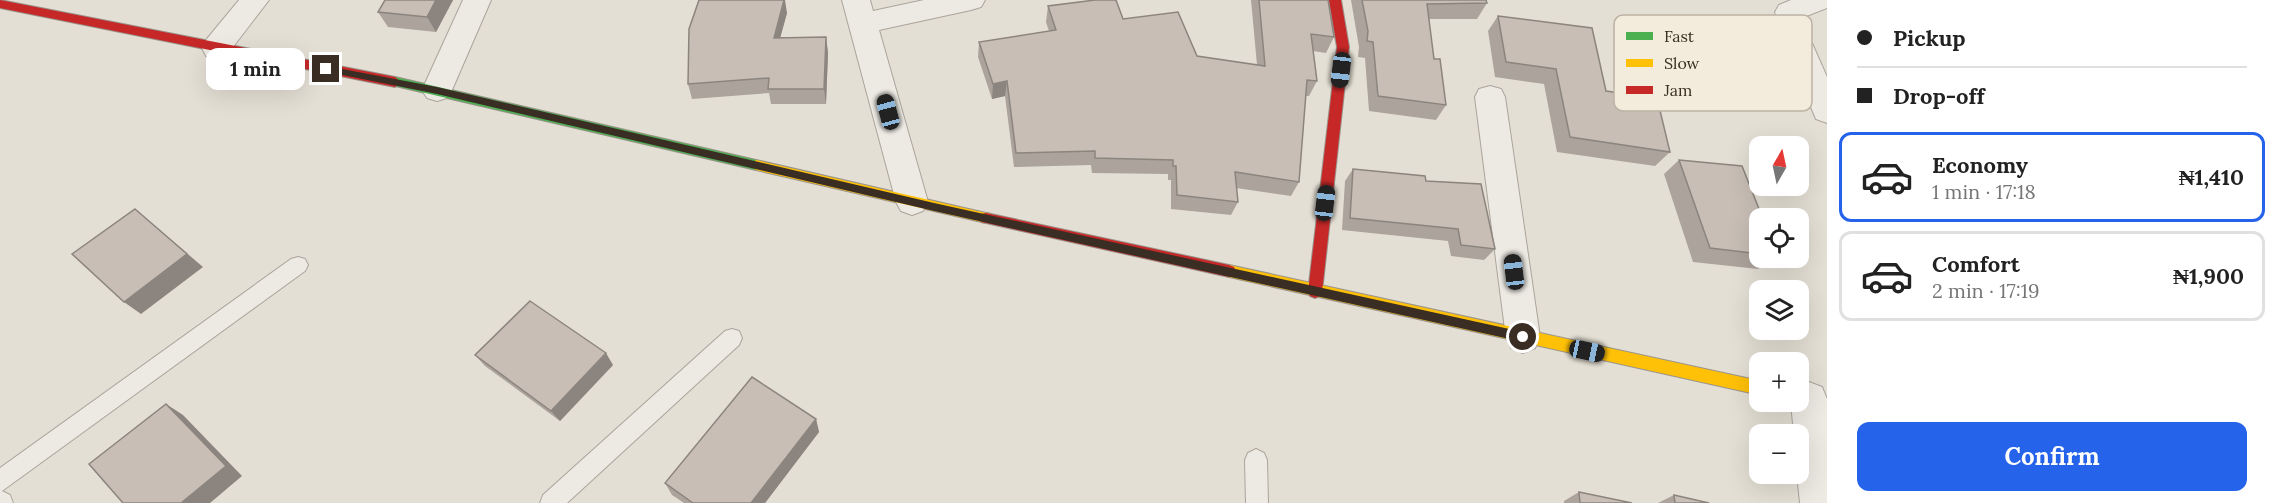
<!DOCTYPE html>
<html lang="en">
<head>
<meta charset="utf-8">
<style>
	:root { --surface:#fff; --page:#f2f2f2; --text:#222; --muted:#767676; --line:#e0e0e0; --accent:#2563eb }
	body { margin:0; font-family:Lora,serif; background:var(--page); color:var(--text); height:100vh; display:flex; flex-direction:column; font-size:22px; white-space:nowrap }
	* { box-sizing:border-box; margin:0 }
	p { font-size:20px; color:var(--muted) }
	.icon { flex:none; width:33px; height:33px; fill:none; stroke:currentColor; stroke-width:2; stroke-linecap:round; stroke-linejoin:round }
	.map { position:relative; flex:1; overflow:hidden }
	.side { display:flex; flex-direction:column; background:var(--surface); width:450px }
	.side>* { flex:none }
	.hud { display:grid; align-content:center; height:132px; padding:0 30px; background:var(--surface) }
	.needle { width:39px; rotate:9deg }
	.tools { position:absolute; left:1749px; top:136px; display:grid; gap:12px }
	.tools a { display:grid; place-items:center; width:60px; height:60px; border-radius:12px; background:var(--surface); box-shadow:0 6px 24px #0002; font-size:30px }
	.end { position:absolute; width:27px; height:27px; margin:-14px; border:8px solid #3a2d23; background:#fff; box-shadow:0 0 0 3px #fff }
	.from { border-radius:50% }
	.bubble { position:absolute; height:42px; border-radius:12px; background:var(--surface); box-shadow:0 6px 24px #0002; font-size:20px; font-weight:700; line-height:42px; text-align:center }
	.car { position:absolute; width:18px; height:36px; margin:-18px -9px; border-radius:8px; box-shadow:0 0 4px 2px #0007; background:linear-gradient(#222 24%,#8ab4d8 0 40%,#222 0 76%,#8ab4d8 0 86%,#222 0) }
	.hud b { display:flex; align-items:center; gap:21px; height:57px; font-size:22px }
	.hud b+b { border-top:2px solid var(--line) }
	.hud i { width:15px; height:15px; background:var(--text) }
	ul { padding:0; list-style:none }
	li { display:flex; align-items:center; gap:18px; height:90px; margin:0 12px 9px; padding:0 18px; border:3px solid var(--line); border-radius:12px }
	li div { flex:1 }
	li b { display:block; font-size:22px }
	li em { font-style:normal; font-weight:700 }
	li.current { border-color:var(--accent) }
	li>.icon { width:54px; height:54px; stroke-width:1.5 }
	.action { display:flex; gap:12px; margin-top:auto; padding:12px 30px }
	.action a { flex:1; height:69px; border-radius:12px; background:var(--accent); color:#fff; font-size:24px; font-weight:700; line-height:69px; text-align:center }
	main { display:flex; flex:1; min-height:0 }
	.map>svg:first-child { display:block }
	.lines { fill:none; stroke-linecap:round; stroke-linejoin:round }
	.lane-casing { stroke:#aaa49c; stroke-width:2 }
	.street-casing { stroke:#aaa49c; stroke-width:2 }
	.fast-casing { stroke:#9a948c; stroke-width:2 }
	.slow-casing { stroke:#9a948c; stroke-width:2 }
	.jam-casing { stroke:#9a948c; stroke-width:2 }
	.lane { fill:#edeae3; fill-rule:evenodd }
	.street { fill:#edeae3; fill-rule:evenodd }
	.fast { fill:#4caf50; fill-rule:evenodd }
	.slow { fill:#ffc107; fill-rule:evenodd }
	.jam { fill:#c62828; fill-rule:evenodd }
	.wall { fill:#aca39c }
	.shaded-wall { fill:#8c857f }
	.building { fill:#c8beb5; stroke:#8c857f; stroke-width:1.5 }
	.route { fill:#3a2d23 }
	.key { fill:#f3ebdc; stroke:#bcb2a4; stroke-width:1.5 }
	.key-label { font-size:16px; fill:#3a2d23 }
</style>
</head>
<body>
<main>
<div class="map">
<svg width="1827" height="503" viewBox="0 0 1827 503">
	<rect width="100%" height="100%" fill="#e4dfd4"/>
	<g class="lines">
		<!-- lane casing -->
		<g class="lane-casing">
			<g id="lane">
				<path d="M 298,257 L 305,259 L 308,265 L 305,271 L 2,491 L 10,495 L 13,503 L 0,503 L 0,468 L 291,259 Z"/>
				<path d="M 732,329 L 739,331 L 742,338 L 739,345 L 567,503 L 540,503 L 543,495 L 725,331 Z"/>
				<path d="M 1256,449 L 1264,453 L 1267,460 L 1268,503 L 1246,503 L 1245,460 L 1248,453 Z"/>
			</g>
		</g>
		<!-- street casing -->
		<g class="street-casing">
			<g id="street">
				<path d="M 239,0 L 269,0 L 226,56 L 216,59 L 206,56 L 202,48 L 206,40 Z"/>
				<path d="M 463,0 L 491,0 L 452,90 L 447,98 L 437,101 L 427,98 L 422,90 Z"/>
				<path d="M 842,0 L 870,0 L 873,11 L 924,0 L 985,0 L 981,7 L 971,10 L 879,30 L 928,202 L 923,211 L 912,215 L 901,211 L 896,202 Z"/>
				<path d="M 1791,0 L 1827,0 L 1827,8 L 1804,17 L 1811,41 L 1827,77 L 1827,123 L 1816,119 L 1783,41 L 1775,12 L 1779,5 Z"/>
				<path d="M 1490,86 L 1501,89 L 1505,97 L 1540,337 L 1535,348 L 1523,353 L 1511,348 L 1506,337 L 1475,97 L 1479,89 Z"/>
				<path d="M 1809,382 L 1822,387 L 1827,399 L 1827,503 L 1800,503 L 1797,474 L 1798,435 L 1794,435 L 1791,402 L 1798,402 L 1798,386 Z"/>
			</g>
		</g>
		<!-- fast casing -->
		<g class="fast-casing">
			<path id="fast" d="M 395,77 L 756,160 L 762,165 L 756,170 L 391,85 L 389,82 L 391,79 Z"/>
		</g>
		<!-- slow casing -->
		<g class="slow-casing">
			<g id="slow">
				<path d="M 756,160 L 986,213 L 991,214 L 993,218 L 991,222 L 986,223 L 756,170 L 750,165 Z"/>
				<path d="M 1229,265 L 1760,381 L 1760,395 L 1229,277 L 1224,275 L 1222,271 L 1224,267 Z"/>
			</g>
		</g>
		<!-- jam casing -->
		<g class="jam-casing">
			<g id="jam">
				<path d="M 0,0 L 395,77 L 401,82 L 395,87 L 0,8 Z"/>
				<path d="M 1329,0 L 1341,0 L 1349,47 L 1322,292 L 1320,296 L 1315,298 L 1310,296 L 1308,292 L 1337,47 Z"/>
				<path d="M 986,213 L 1229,265 L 1234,267 L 1236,271 L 1234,275 L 1229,277 L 986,223 L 981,222 L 979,218 L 981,214 Z"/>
			</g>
		</g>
		<!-- lane -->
		<use href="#lane" class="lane"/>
		<!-- street -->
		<use href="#street" class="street"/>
		<!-- fast -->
		<use href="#fast" class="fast"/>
		<!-- slow -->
		<use href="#slow" class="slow"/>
		<!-- jam -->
		<use href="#jam" class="jam"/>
	</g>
	<!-- wall -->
	<g class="wall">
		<path d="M 385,0 L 453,0 L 436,32 L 388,27 L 378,12 Z"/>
		<path d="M 1251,0 L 1328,0 L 1334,37 L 1326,53 L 1313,51 L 1317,81 L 1309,96 L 1306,96 L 1299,182 L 1291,196 L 1236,188 L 1238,202 L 1231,215 L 1171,209 L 1171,180 L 1168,180 L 1168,174 L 1092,173 L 1091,165 L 1014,167 L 1005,96 L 992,99 L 978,57 L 979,42 L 1049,31 L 1046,22 L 1048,6 L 1123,19 L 1197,56 L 1257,65 Z"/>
		<path d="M 1351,0 L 1486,0 L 1487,3 L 1477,19 L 1429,19 L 1434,59 L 1446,105 L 1436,120 L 1369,111 L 1365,58 L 1358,57 L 1359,47 Z"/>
		<path d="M 787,13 L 780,38 L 826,37 L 828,53 L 826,104 L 771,104 L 769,93 L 692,99 L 688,84 Z"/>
		<path d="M 1498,16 L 1606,91 L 1670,152 L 1655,166 L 1557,152 L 1544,84 L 1495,77 L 1488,31 Z"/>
		<path d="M 1679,160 L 1760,219 L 1760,258 L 1774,258 L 1758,269 L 1693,262 L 1664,174 Z"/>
		<path d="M 1353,169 L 1426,181 L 1495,249 L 1484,260 L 1451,256 L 1448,241 L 1342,230 L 1345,181 Z"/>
		<path d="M 475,355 L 613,365 L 560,421 L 485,366 Z"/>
		<path d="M 816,419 L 819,432 L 765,503 L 684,503 L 672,495 L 665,483 Z"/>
		<path d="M 1579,492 L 1632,503 L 1564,503 L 1564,501 Z"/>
		<path d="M 1674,495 L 1675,503 L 1658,503 Z"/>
	</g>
	<!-- shaded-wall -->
	<g class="shaded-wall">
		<path d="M 436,0 L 453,0 L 436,32 L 427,17 Z"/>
		<path d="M 784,0 L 785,0 L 787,13 L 776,53 L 774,38 Z"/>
		<path d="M 826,37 L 828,53 L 826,104 L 824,89 Z"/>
		<path d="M 1007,81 L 1005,96 L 992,99 L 993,84 Z"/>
		<path d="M 135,209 L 203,267 L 141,314 L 124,302 Z"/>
		<path d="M 606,353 L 613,365 L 560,421 L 551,411 Z"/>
		<path d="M 166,404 L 183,415 L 242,476 L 210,503 L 181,503 Z"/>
		<path d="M 816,419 L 819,432 L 765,503 L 751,503 Z"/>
	</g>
	<!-- building -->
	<g class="building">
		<path d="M 385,0 L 436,0 L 427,17 L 378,12 Z"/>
		<path d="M 699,0 L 784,0 L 774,38 L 826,37 L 824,89 L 768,89 L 769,78 L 688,84 L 689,29 Z"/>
		<path d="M 1095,0 L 1116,0 L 1123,19 L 1178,12 L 1197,56 L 1265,66 L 1259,0 L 1328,0 L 1334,37 L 1311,34 L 1317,81 L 1307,80 L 1299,182 L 1235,172 L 1238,202 L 1177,195 L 1176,166 L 1173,166 L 1173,160 L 1095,158 L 1095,151 L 1016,153 L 1007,81 L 993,84 L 979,42 L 1056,30 L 1048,6 Z"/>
		<path d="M 1362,0 L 1486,0 L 1487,3 L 1427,4 L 1434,59 L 1440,59 L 1446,105 L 1378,96 L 1373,42 L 1367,41 L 1368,31 Z"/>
		<path d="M 1498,16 L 1592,28 L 1606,91 L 1657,98 L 1670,152 L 1570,137 L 1556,69 L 1506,62 Z"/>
		<path d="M 1679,160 L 1742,166 L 1763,219 L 1760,219 L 1760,254 L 1710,248 Z"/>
		<path d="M 1353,169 L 1425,176 L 1426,181 L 1481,184 L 1495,249 L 1461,245 L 1458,229 L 1350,218 Z"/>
		<path d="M 135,209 L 187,254 L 124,302 L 72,254 Z"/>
		<path d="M 530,301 L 606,353 L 551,411 L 475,355 Z"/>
		<path d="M 752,377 L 816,419 L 751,503 L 693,503 L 665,483 Z"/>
		<path d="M 166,404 L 226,466 L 181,503 L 123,503 L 89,464 Z"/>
		<path d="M 1579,492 L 1632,503 L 1580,503 Z"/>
		<path d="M 1674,495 L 1709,503 L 1675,503 Z"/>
	</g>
	<!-- route -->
	<path class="route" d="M 326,66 L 437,87 L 934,203 L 1523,332 L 1528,337 L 1523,342 L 934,211 L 437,94 L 323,71 L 323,67 Z"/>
	<!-- legend -->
	<rect x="1614" y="15" width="198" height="96" rx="9" class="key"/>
	<rect x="1626" y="32" width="27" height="8" fill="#4caf50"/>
	<rect x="1626" y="59" width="27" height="8" fill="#ffc107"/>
	<rect x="1626" y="86" width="27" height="8" fill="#c62828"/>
	<g class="key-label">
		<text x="1664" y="42">Fast</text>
		<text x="1664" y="69">Slow</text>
		<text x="1664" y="96">Jam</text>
	</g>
</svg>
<div class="tools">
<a><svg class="needle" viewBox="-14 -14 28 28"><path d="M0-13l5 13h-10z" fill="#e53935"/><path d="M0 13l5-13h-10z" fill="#767676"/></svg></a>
<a><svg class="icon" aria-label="locate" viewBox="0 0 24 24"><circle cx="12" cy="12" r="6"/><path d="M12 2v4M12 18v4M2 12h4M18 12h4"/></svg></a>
<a><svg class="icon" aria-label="layers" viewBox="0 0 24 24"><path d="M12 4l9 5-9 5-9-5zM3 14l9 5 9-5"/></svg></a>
<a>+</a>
<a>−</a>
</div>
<i class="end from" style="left:1523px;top:337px"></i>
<i class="end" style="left:326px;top:69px"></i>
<div class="bubble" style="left:206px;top:48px;width:99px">1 min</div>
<i class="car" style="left:1341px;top:70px;rotate:187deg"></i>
<i class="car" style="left:888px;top:112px;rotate:345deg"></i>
<i class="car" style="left:1325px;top:203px;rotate:7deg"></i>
<i class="car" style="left:1514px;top:272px;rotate:353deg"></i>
<i class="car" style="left:1587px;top:351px;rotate:102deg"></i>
</div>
<section class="side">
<div class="hud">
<b><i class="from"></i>Pickup</b>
<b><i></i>Drop-off</b>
</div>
<ul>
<li class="current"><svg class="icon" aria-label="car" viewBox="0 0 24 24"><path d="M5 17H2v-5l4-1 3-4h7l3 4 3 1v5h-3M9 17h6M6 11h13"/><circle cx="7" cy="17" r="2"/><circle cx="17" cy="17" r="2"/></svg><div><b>Economy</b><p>1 min · 17:18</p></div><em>₦1,410</em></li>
<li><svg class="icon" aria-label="car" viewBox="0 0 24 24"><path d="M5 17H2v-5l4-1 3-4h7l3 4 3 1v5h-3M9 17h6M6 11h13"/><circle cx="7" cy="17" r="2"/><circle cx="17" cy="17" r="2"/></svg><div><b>Comfort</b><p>2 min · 17:19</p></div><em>₦1,900</em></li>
</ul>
<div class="action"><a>Confirm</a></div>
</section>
</main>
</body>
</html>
